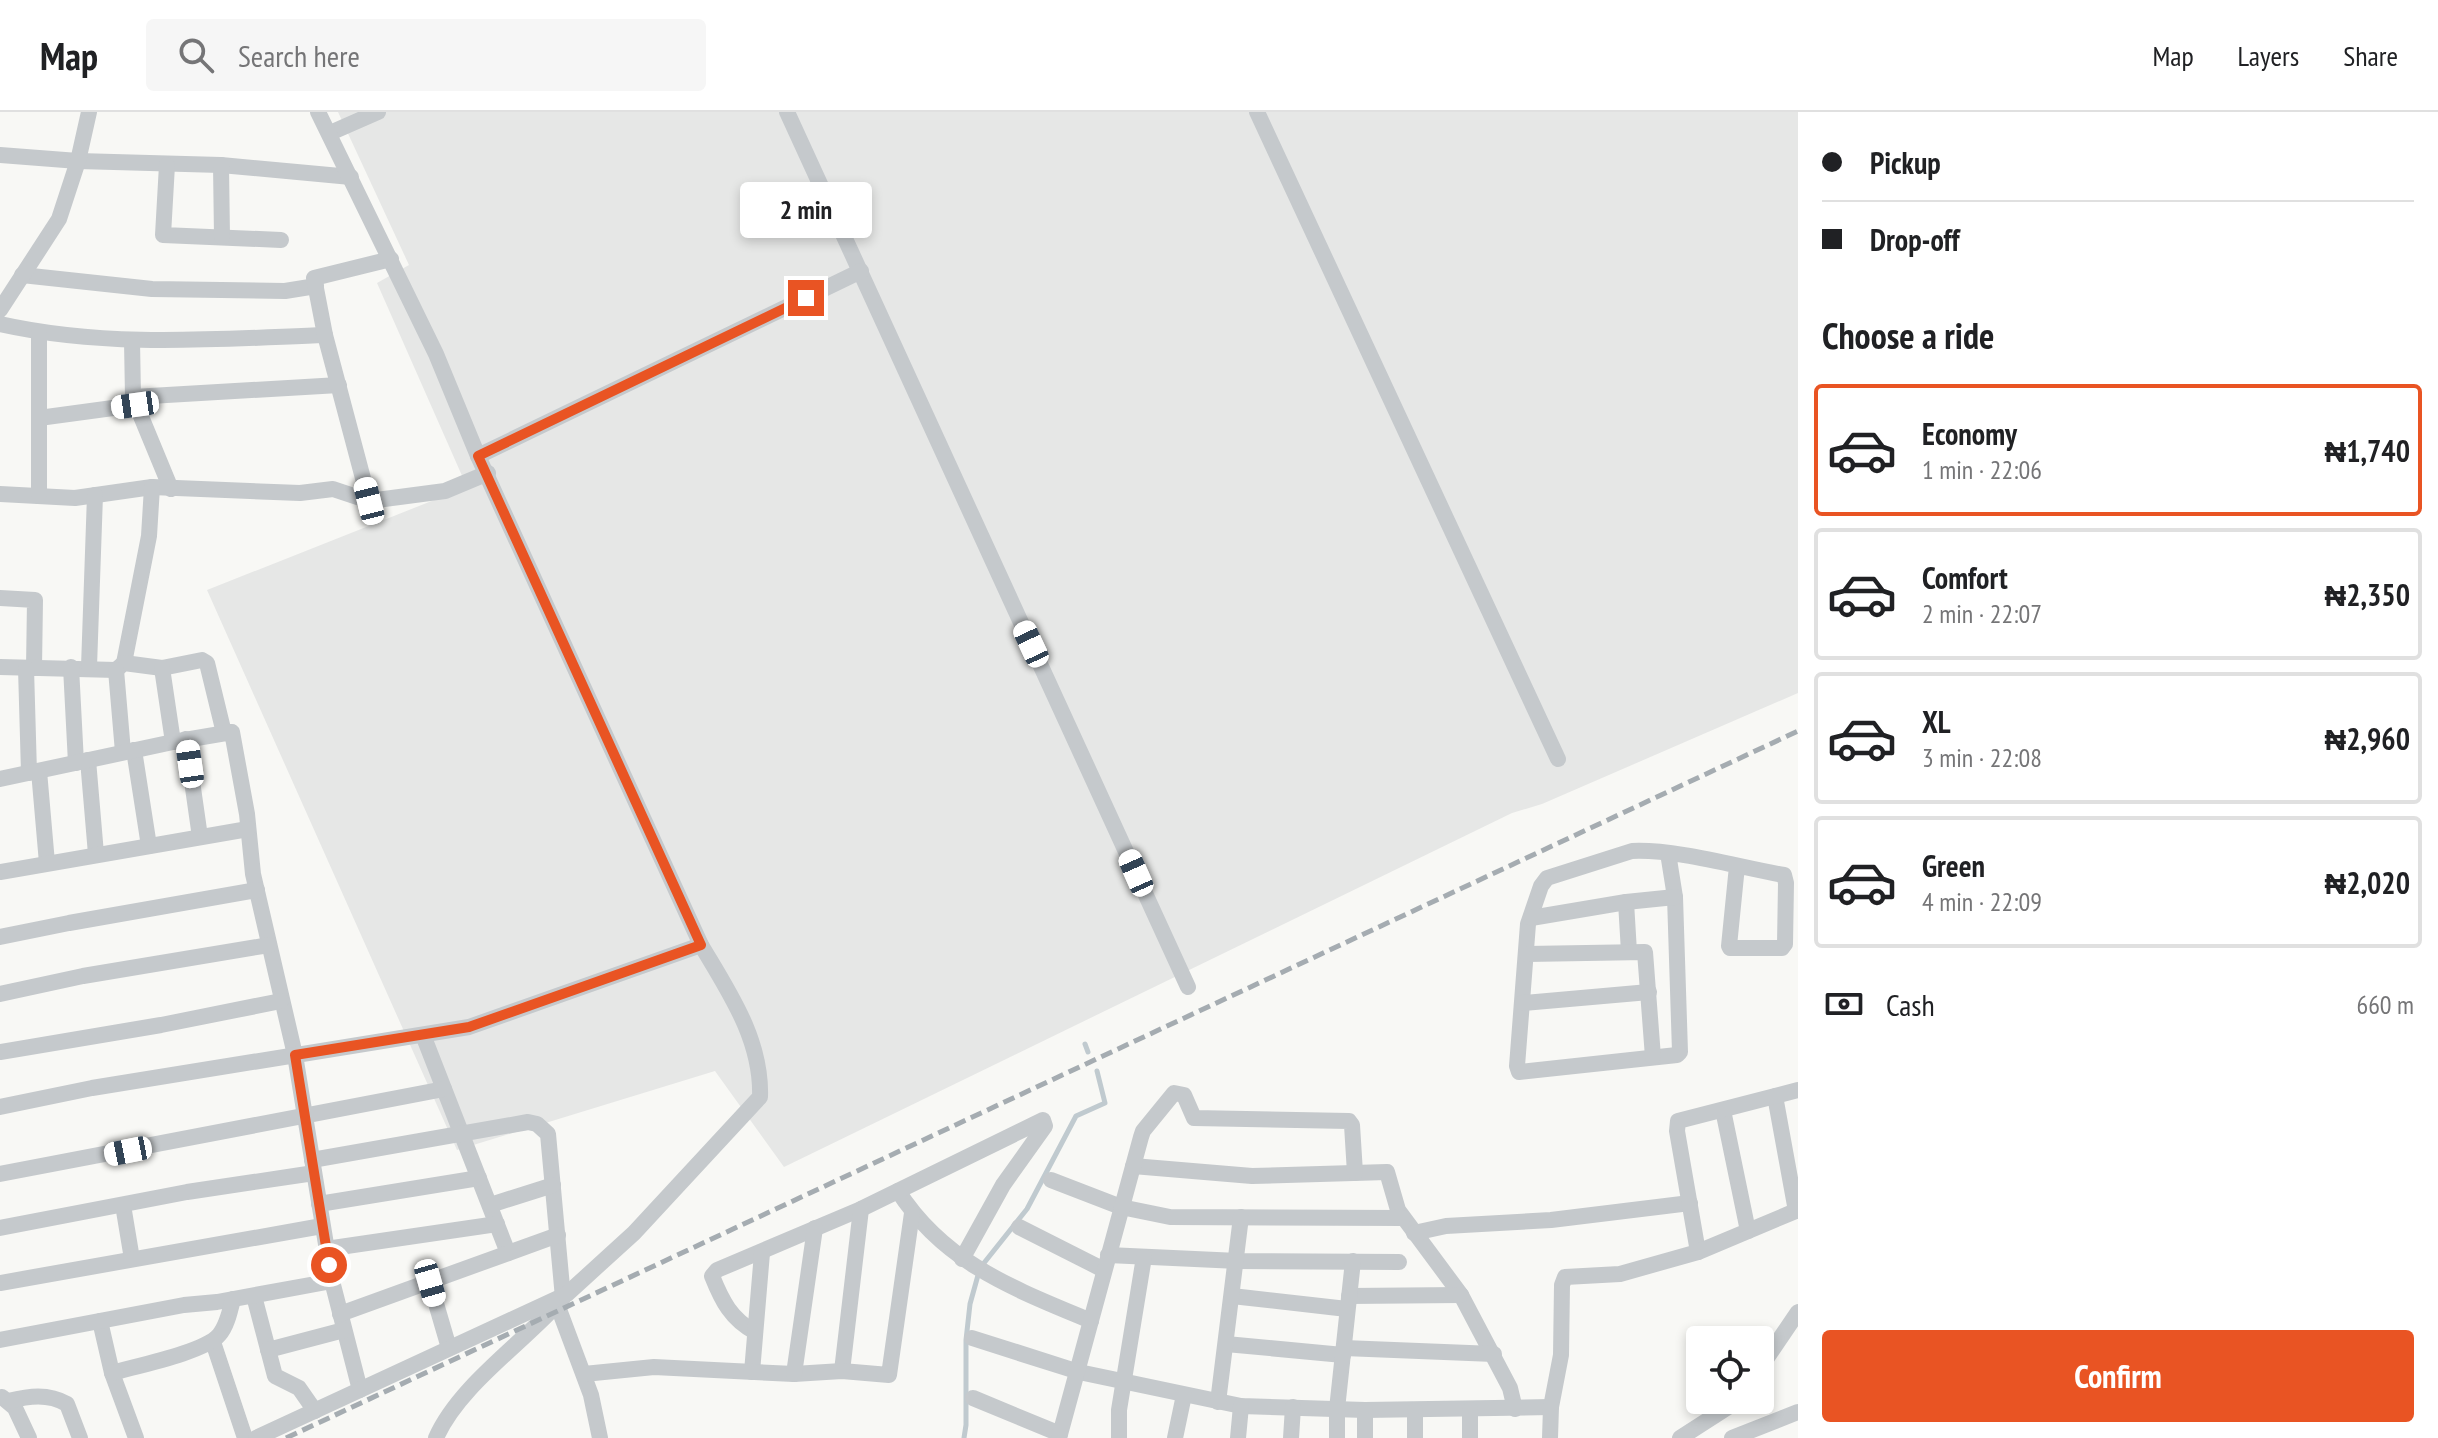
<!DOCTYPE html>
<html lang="en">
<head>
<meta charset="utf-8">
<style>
	:root { --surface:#fff; --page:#f6f6f6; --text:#202124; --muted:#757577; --line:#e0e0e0; --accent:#e95423 }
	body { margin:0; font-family:"PT Sans Narrow",sans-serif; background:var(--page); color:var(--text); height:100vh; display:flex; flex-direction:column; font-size:30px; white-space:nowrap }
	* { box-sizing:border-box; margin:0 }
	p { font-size:26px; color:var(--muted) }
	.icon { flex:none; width:44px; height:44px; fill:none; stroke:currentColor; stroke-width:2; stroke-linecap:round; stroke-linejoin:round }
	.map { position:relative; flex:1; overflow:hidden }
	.drawer { display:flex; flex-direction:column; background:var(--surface); width:640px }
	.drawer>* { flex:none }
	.banner { display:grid; align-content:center; height:176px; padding:0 24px; background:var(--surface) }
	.tools { position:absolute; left:1686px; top:1214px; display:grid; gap:16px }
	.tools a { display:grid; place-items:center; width:88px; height:88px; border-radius:8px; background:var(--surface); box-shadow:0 4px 12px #0003; font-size:40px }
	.end { position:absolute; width:36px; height:36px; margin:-18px; border:10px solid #e95423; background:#fff; box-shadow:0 0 0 4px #fff }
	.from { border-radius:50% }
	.bubble { position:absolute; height:56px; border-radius:8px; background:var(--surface); box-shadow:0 4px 12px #0003; font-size:26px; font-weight:600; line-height:56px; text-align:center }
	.car { position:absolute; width:24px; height:48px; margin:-24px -12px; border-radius:10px; box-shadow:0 0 6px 2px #0007; background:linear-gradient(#fff 24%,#345 0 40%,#fff 0 76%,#345 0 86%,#fff 0) }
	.banner b { display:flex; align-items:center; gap:28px; height:76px; font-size:30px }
	.banner b+b { border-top:2px solid var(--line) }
	.banner i { width:20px; height:20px; background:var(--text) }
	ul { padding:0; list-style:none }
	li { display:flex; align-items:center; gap:24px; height:132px; margin:0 16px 12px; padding:0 8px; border:4px solid var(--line); border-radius:8px }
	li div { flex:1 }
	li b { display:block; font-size:30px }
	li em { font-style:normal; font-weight:600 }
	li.selected { border-color:var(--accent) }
	li>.icon { width:72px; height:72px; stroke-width:1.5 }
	h2 { padding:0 24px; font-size:36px; line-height:96px }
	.pay { display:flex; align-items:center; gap:20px; height:88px; padding:0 24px; font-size:30px }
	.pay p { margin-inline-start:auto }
	.button { display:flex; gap:16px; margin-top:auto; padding:16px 24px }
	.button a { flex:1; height:92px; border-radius:8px; background:var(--accent); color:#fff; font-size:32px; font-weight:600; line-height:92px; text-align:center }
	header { display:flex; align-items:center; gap:48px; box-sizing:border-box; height:112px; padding:0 40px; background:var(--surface); border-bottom:2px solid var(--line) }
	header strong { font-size:38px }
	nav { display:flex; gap:44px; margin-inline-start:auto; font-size:28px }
	.search { width:560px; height:72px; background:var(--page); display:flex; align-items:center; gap:20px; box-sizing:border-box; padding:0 28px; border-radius:8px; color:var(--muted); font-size:30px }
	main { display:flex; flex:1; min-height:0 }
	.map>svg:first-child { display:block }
	.built { fill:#e6e7e6 }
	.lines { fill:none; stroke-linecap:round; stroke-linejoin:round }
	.stream { stroke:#c0cacf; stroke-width:5 }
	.minor { stroke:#c5c9cc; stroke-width:16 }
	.rail { stroke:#a5acb1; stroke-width:5; stroke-dasharray:12 6; stroke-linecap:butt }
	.route { stroke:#e95423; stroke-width:10 }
</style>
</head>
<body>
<header>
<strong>Map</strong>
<div class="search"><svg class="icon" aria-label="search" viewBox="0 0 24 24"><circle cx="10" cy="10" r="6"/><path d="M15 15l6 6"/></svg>Search here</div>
<nav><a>Map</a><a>Layers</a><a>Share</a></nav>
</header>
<main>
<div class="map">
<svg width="1798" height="1326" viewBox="0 0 1798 1326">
	<rect width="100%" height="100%" fill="#f8f8f5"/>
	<!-- built -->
	<path class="built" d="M 338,0 L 1798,0 L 1798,581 L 1542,692 L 1512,701 L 784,1055 L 715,959 L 457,1038 L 207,478 L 467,375 L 377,171 L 409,153 Z"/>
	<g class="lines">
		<!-- stream -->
		<g class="stream">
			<path d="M 1085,932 L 1088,940"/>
			<path d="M 964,1326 L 966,1313 L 966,1228 L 970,1192 L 980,1156 L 1027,1097 L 1076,1004 L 1105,991 L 1097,959"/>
		</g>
		<!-- minor -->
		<g class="minor">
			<path d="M 787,0 L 1188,875"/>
			<path d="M 1257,0 L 1558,647"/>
			<path d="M 330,21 L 378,0"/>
			<path d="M 0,43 L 78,49 L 221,53 L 351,65"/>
			<path d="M 167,53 L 163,123 L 281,128"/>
			<path d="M 221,53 L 222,125"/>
			<path d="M 22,163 L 152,177 L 285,179 L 316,174"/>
			<path d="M 0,198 L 59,107 L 78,49 L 89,0"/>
			<path d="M 0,212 C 107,236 217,227 325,223"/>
			<path d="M 132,229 L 133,285 L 171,377"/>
			<path d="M 133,285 L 339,273"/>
			<path d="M 39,306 L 135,293"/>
			<path d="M 478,344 L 861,159"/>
			<path d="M 0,382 L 75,386 L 152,375 L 300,381 L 333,377 L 369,389 L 445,379 L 488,361"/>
			<path d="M 39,384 L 39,221"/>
			<path d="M 369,389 L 325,223 L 314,166 L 391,147"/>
			<path d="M 0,486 L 35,488 L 34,556"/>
			<path d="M 124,551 L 149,424 L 152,375"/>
			<path d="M 0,555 L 116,558 L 124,551 L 162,556 L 202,548 L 207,551 L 224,621"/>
			<path d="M 71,555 L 76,651"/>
			<path d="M 89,555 L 95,383"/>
			<path d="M 26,556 L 29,661"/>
			<path d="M 162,556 L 173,630"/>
			<path d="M 116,558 L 123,640"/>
			<path d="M 186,627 L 200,725"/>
			<path d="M 134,638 L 149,734"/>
			<path d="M 88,648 L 96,742"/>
			<path d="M 39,659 L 47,751"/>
			<path d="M 0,667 L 173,630 L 232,620 L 247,702 L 253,762 L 295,943 L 332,1169 L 360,1278"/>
			<path d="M 1668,741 L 1675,785 L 1680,940 L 1677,943 L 1519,960 L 1517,954 L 1528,812 L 1541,774 L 1547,766 L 1632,739 C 1677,737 1738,755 1784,763 L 1786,771 L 1785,832 L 1782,836 L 1730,836 L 1729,834 L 1737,754"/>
			<path d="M 0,760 L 248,717"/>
			<path d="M 1626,790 L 1629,840"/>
			<path d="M 1531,806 L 1626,790 L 1675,785"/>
			<path d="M 0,825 L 69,811 L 257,778"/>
			<path d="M 1527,842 L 1645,840 L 1653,945"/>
			<path d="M 0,882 L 83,864 L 269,833"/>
			<path d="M 1523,891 L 1649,880"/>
			<path d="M 423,923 L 508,1141"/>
			<path d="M 0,940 L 161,913 L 281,889"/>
			<path d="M 1775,984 L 1796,1099"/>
			<path d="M 0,995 L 92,976 L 469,915 L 701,833"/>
			<path d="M 1723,998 L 1748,1119"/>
			<path d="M 312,1048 L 528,1010 L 537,1012 L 548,1022 L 563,1186 C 526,1229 459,1273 436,1326"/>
			<path d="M 1133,1054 L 1252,1064 L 1387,1060 L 1398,1098 L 1461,1183 L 1510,1276 L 1515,1297"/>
			<path d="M 0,1062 L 444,977"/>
			<path d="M 1051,1068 L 1121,1095 L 1170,1105 L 1403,1106"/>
			<path d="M 898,1079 C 945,1152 1015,1177 1091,1209"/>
			<path d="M 319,1092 L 479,1066"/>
			<path d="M 123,1093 L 132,1147"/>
			<path d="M 490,1093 L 553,1073"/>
			<path d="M 1019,1115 L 1104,1158"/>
			<path d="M 0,1116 L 187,1080 L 314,1061"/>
			<path d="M 1414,1121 L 1446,1114 L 1551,1108 L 1690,1091"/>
			<path d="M 326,1137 L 497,1112"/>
			<path d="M 1698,1140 L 1677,1019 L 1678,1009 L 1798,978"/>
			<path d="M 1108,1143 L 1238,1149 L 1399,1150"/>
			<path d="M 0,1171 L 322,1114"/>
			<path d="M 430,1171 L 449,1236"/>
			<path d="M 254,1184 L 275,1264 L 299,1276 L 315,1299"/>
			<path d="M 1232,1184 L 1347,1197"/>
			<path d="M 1349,1184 L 1461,1183"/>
			<path d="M 557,1192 L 591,1283 L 600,1326"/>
			<path d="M 340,1202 L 558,1123"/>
			<path d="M 100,1209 L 112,1261 L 136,1326"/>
			<path d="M 755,1220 C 731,1207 722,1189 712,1164 L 717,1158 L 861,1097 L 1043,1008 L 1045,1014 L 1003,1073 L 962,1147"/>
			<path d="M 972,1226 L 1079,1260 L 1241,1294 L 1365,1298 L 1551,1295"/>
			<path d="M 0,1228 L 184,1193 L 217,1190 L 332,1169"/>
			<path d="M 213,1230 L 245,1326"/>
			<path d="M 1226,1232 L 1343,1243"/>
			<path d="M 1344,1236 L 1494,1242"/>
			<path d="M 268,1238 L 344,1218"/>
			<path d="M 1760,1256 L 1798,1200"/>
			<path d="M 842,1259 L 861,1097"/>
			<path d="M 752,1260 L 762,1141"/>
			<path d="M 112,1261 C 136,1254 205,1240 219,1223 C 227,1214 230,1199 233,1187"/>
			<path d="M 584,1262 L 654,1255 L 794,1262 L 842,1259 L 889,1263 L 912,1101"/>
			<path d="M 794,1262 L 815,1116"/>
			<path d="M 2,1285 L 15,1296 L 29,1326"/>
			<path d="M 973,1286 L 1060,1322"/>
			<path d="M 8,1289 C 29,1284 48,1281 67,1292 L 80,1326"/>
			<path d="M 1218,1290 L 1241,1105"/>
			<path d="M 1470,1298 L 1470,1326"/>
			<path d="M 256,1326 L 567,1182 L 634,1121 L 760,985 C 762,928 729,880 701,833 L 478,344 L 436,242 L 318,0"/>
			<path d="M 1059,1326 L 1141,1025 L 1143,1019 L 1174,981 L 1184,983 L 1194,1006 L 1349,1009 L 1352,1013 L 1355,1061"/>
			<path d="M 1119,1326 L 1119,1298 L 1144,1145"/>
			<path d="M 1175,1326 L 1184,1283"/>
			<path d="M 1238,1326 L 1241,1294"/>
			<path d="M 1291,1326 L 1293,1295"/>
			<path d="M 1337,1326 L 1337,1297 L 1353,1149"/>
			<path d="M 1365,1326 L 1365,1298"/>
			<path d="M 1415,1326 L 1415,1299"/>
			<path d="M 1550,1326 L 1551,1295 L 1561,1243 L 1562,1173 L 1565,1165 L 1620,1162 L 1698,1140 L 1798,1098"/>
			<path d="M 1680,1326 L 1739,1288"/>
			<path d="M 1732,1326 L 1798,1300"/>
		</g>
		<!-- rail -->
		<path class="rail" d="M 286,1326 L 1798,619"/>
	</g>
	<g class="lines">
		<!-- route -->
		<path class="route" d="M 329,1153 L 295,943 L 469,915 L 701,833 L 478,344 L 806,186"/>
	</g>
</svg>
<div class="tools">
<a><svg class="icon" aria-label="locate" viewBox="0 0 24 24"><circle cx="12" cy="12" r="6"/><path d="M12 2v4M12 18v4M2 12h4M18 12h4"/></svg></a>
</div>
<i class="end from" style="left:329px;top:1153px"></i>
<i class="end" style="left:806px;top:186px"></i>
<div class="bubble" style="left:740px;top:70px;width:132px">2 min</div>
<i class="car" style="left:135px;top:293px;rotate:262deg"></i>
<i class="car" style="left:369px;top:389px;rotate:346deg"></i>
<i class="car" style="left:1031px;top:532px;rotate:335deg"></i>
<i class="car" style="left:190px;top:652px;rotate:352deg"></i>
<i class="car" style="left:1136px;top:761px;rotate:336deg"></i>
<i class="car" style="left:128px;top:1039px;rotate:259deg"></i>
<i class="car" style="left:430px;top:1171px;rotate:164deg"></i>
</div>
<section class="drawer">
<div class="banner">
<b><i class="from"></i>Pickup</b>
<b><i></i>Drop-off</b>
</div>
<h2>Choose a ride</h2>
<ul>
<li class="selected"><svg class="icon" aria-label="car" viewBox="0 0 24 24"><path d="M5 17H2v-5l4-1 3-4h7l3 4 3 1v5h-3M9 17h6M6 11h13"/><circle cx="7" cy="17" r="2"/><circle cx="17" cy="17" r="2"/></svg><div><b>Economy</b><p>1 min · 22:06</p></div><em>₦1,740</em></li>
<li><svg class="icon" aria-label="car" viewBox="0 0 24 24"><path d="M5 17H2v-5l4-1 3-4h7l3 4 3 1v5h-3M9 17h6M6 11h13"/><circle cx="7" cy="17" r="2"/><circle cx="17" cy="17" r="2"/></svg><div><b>Comfort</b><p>2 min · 22:07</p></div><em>₦2,350</em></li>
<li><svg class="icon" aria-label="car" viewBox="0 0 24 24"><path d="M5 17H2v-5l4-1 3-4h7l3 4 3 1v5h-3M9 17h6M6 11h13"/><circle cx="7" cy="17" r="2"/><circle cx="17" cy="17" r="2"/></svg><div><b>XL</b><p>3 min · 22:08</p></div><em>₦2,960</em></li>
<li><svg class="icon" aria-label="car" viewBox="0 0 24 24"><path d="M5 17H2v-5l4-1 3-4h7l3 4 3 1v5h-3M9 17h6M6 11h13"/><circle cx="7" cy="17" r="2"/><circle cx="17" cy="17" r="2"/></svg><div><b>Green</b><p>4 min · 22:09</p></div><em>₦2,020</em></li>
</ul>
<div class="pay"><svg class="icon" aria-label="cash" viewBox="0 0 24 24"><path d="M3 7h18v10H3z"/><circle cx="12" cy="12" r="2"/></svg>Cash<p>660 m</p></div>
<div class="button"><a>Confirm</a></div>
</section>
</main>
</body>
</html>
